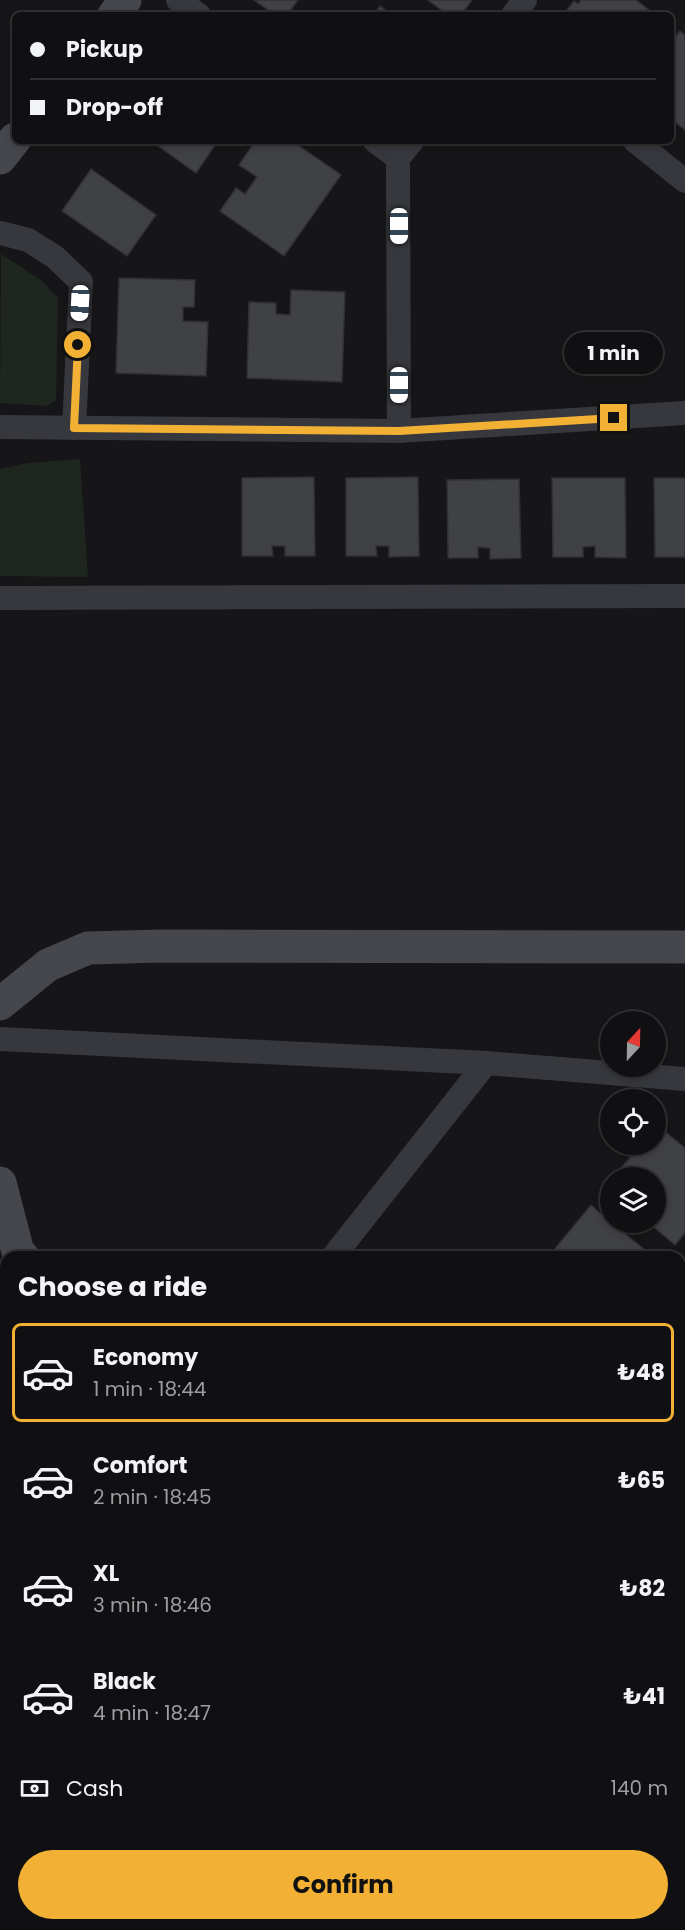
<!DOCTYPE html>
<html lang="en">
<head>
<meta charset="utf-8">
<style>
	:root { --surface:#101012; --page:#19191b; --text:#f1f3f6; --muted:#9c9d9f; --line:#303032; --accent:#f2b134 }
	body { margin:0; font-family:Poppins,sans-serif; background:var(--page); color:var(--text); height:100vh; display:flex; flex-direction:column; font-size:22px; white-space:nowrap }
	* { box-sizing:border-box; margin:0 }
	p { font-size:20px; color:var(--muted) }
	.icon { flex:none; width:33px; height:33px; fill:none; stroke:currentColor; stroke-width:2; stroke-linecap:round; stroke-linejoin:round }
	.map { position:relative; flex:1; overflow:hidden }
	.details { position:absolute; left:0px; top:1251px; width:686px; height:680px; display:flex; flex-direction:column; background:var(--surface); border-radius:18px 18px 0 0; box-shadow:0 3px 9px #0003,0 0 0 2px var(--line) }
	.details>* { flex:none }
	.top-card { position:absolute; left:12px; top:12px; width:662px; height:132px; border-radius:9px; box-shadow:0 3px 9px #0003,0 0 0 2px var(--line); display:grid; align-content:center; height:132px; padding:0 18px; background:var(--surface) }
	.needle { width:39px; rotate:22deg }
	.fabs { position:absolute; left:600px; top:1011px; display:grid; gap:12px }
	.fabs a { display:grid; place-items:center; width:66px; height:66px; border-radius:50%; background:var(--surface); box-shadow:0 3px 9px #0003,0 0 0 2px var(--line); font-size:30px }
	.end { position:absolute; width:27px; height:27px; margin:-14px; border:8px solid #f2b134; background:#111; box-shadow:0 0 0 3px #111 }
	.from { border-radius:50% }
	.bubble { position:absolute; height:42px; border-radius:21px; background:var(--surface); box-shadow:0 3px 9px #0003,0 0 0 2px var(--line); font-size:20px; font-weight:700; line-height:42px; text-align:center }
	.car { position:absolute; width:18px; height:36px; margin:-18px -9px; border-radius:8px; box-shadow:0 0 4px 2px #0007; background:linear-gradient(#fff 24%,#345 0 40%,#fff 0 76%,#345 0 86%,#fff 0) }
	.top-card b { display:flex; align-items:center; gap:21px; height:57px; font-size:22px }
	.top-card b+b { border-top:2px solid var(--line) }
	.top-card i { width:15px; height:15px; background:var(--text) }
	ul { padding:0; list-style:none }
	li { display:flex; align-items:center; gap:18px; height:99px; margin:0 12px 9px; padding:0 6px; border:3px solid transparent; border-radius:9px }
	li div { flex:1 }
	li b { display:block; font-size:22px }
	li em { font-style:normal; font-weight:700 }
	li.selected { border-color:var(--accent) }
	li>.icon { width:54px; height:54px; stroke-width:1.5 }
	h2 { padding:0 18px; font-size:27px; line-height:72px }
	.pay { display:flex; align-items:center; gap:15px; height:66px; padding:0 18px; font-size:22px }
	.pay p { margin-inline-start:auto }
	.action { display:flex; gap:12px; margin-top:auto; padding:12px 18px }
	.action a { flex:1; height:69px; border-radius:36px; background:var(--accent); color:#111; font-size:24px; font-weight:700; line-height:69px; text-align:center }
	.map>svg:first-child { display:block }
	.green { fill:#1e261f }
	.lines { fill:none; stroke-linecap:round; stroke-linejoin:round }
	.canal { stroke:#2c353c; stroke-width:30 }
	.building { fill:#404145; stroke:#303034; stroke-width:1.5 }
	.path { stroke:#3d3f44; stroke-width:4; stroke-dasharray:3 4.5; stroke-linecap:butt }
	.street { stroke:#37383d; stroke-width:24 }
	.secondary { stroke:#45474d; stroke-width:33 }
	.route { stroke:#f2b134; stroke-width:8 }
</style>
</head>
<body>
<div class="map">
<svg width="685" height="1930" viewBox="0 0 685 1930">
	<rect width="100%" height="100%" fill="#161618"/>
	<!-- green -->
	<g class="green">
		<path d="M 1,254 L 41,280 L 58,298 L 56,400 L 47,406 L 0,403 Z"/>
		<path d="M 80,459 L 88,577 L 0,576 L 0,469 L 28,463 Z"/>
	</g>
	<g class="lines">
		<!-- canal -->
		<g class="canal">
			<path d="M 0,1392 L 6,1396"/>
			<path d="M 680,1771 L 685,1771"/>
		</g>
	</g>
	<!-- building -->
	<g class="building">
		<path d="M 254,0 L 298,0 L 287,15 L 275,15 Z"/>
		<path d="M 428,0 L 472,0 L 461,15 L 448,15 Z"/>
		<path d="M 581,0 L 636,0 L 654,14 L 563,15 L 574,1 L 578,4 Z"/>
		<path d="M 380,6 L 392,15 L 373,15 Z"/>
		<path d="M 680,31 L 685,35 L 685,130 L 670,118 L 673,111 L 670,109 L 670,43 Z"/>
		<path d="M 151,141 L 218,141 L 196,173 Z"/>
		<path d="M 255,141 L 292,141 L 341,175 L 284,256 L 220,211 L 236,188 L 245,194 L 257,177 L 239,165 Z"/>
		<path d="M 91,169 L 156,215 L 127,256 L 62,211 Z"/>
		<path d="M 119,278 L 195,280 L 194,307 L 183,307 L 183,321 L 208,322 L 206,376 L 116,373 Z"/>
		<path d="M 291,290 L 345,292 L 342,382 L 247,378 L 249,302 L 276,303 L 276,314 L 290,315 Z"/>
		<path d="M 314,477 L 315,556 L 285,556 L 285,546 L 272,546 L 273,556 L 242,556 L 242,478 Z"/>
		<path d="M 418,477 L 419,556 L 389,557 L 389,546 L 376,546 L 377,556 L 346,556 L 346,478 Z"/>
		<path d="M 552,478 L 625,478 L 626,558 L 595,557 L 595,546 L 583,547 L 583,557 L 553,557 Z"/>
		<path d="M 654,478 L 685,478 L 685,557 L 655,557 Z"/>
		<path d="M 519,479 L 521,558 L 490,559 L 490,548 L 478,547 L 478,558 L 448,558 L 447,480 Z"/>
		<path d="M 657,1125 L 685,1148 L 685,1233 L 675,1245 L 648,1222 L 656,1222 L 656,1178 L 613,1178 L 641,1144 L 656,1144 Z"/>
		<path d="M 591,1205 L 610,1222 L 654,1257 L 548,1257 Z"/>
		<rect x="680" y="1416" width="5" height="91"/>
		<rect x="680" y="1532" width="5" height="90"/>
	</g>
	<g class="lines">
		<!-- path -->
		<g class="path">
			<path d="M 0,1407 L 6,1411"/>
			<path d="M 680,1788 L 685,1788"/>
		</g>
		<!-- street -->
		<g class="street">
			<path d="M 178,0 L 199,15"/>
			<path d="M 513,15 L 525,0"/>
			<path d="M 375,141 L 398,158"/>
			<path d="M 635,141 L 685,181"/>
			<path d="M 0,233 L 28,240 L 55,257 L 81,282 L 74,428"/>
			<path d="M 0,427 L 399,431 L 685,413"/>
			<path d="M 399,431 L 398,158 L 412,141"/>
			<path d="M 0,598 L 685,596"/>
			<path d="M 0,1039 L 486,1063 L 685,1079"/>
			<path d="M 333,1257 L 486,1063"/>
			<path d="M 680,1332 L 685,1326"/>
			<path d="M 680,1370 L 685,1370"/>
			<path d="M 0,1489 L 6,1495"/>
			<path d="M 0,1702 L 6,1707"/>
			<path d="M 680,1825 L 685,1818"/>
			<path d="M 0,1889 L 6,1882"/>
			<path d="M 244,1924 L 250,1930"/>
			<path d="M 472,1924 L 478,1930"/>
			<path d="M 588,1930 L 593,1924"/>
		</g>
		<!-- secondary -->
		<g class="secondary">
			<path d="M 114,15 L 125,0"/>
			<path d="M 0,158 L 15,139"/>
			<path d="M 0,1004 L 48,965 L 88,948 L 161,946 L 685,947"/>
			<path d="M 0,1183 L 18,1252 L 23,1257"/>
			<path d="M 0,1314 L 6,1310"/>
			<path d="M 680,1687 L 685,1687"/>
		</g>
	</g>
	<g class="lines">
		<!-- route -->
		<path class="route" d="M 78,345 L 74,428 L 399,431 L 614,418"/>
	</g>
</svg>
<div class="fabs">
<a><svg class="needle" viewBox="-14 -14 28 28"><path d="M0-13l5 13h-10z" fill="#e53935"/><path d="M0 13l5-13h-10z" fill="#9c9d9f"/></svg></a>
<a><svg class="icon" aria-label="locate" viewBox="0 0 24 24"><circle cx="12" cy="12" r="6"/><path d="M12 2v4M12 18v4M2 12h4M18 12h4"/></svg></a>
<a><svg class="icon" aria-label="layers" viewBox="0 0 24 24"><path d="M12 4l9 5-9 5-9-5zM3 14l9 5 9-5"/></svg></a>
</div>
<i class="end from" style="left:78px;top:345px"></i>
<i class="end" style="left:614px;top:418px"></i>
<div class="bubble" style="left:564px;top:332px;width:99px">1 min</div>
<i class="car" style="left:399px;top:226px;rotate:180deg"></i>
<i class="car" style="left:80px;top:303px;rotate:183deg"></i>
<i class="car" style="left:399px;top:385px;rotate:180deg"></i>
<div class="top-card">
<b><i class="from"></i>Pickup</b>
<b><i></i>Drop-off</b>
</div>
<section class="details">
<h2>Choose a ride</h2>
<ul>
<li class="selected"><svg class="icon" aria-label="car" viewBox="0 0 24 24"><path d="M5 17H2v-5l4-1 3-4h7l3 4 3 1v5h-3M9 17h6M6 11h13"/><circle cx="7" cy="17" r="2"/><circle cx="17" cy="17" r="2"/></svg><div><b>Economy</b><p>1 min · 18:44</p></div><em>₺48</em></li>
<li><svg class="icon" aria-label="car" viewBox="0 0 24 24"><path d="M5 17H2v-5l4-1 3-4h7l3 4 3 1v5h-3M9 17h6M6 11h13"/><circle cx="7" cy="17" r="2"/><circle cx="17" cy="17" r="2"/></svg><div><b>Comfort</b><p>2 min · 18:45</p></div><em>₺65</em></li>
<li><svg class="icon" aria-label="car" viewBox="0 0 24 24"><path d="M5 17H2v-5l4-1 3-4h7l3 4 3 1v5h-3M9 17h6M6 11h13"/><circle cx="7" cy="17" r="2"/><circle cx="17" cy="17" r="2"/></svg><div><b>XL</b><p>3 min · 18:46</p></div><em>₺82</em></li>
<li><svg class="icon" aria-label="car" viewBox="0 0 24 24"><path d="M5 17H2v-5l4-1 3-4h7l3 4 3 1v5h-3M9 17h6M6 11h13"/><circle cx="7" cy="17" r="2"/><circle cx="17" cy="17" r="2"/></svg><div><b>Black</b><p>4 min · 18:47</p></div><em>₺41</em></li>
</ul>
<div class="pay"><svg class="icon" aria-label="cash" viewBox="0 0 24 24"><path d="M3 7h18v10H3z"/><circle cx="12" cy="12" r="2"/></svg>Cash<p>140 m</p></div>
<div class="action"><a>Confirm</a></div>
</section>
</div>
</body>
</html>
